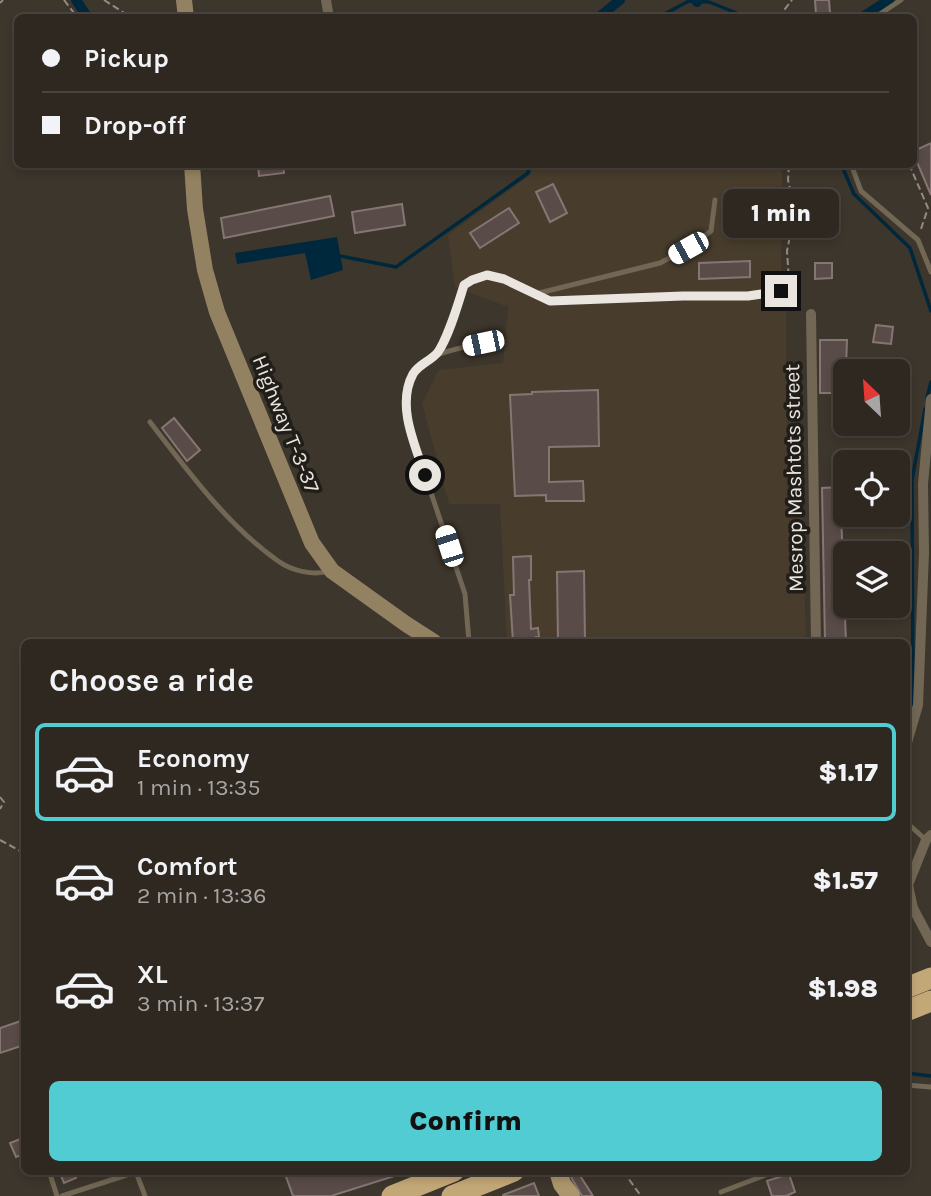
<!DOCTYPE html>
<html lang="en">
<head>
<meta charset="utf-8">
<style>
	:root { --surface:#2e2821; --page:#36302a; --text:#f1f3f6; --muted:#a7a6a5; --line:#49443f; --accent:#51ccd2 }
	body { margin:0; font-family:Karla,sans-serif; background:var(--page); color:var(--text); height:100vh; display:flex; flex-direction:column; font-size:26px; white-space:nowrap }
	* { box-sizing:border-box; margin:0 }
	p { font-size:23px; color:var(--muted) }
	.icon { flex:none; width:38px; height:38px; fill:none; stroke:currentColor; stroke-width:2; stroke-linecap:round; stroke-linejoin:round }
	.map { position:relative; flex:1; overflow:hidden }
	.sheet { position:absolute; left:21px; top:639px; width:889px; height:536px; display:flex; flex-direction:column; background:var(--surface); border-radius:10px; box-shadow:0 4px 10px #0003,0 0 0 2px var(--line) }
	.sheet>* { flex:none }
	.guide { position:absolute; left:14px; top:14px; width:903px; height:154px; border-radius:10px; box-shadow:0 4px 10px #0003,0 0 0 2px var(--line); display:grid; align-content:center; height:154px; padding:0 28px; background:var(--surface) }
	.needle { width:46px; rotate:335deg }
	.tools { position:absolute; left:833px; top:359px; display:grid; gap:14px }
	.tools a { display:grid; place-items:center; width:77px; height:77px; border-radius:10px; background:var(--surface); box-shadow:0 4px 10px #0003,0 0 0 2px var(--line); font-size:35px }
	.end { position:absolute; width:32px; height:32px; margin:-16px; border:9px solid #eae5df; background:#111; box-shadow:0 0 0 4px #111 }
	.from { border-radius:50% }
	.bubble { position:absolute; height:49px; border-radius:10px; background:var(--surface); box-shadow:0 4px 10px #0003,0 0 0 2px var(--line); font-size:23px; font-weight:800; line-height:49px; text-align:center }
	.car { position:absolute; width:21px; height:42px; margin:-21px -10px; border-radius:9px; box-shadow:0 0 5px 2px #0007; background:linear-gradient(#fff 24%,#345 0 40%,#fff 0 76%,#345 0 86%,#fff 0) }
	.guide b { display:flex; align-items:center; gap:24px; height:66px; font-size:26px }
	.guide b+b { border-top:2px solid var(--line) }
	.guide i { width:18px; height:18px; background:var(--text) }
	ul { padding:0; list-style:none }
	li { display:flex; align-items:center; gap:21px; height:98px; margin:0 14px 10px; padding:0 14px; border:4px solid transparent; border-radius:10px }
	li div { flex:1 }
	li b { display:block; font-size:26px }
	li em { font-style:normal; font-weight:800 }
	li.current { border-color:var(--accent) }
	li>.icon { width:63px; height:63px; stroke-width:1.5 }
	h2 { padding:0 28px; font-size:32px; line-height:84px }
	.action { display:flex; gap:14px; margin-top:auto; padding:14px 28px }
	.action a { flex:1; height:80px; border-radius:10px; background:var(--accent); color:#111; font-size:28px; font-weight:800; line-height:80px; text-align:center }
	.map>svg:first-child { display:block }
	.built { fill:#483d2d }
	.water { fill:#00283d }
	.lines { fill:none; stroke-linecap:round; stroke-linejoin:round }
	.stream { stroke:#00283d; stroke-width:3.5 }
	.canal { stroke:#00283d; stroke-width:10 }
	.building { fill:#594b48; stroke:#867673; stroke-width:2 }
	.path { stroke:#918b83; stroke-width:2; stroke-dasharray:7 3.5; stroke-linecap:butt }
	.lane { stroke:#726754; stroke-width:5 }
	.street { stroke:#726754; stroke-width:10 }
	.secondary { stroke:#938262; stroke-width:16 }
	.primary { stroke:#ac966d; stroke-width:18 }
	.highway { stroke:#c3a877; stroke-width:21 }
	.route { stroke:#eae5df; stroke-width:9 }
	.labels { text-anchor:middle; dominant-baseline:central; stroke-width:7; stroke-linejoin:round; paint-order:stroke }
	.street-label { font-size:21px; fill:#eae5df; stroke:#211e19 }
</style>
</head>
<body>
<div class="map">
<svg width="931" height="1196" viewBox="0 0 931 1196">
	<rect width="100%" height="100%" fill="#3d362c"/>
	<!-- built -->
	<path class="built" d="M 535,165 L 782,165 L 781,281 L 786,308 L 787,504 L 802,504 L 806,642 L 507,642 L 500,504 L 449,504 L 422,403 L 439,370 L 503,363 L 508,307 L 455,287 L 448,235 L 530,175 Z"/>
	<!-- water -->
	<path class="water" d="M 337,237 L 343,270 L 311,280 L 305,253 L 237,264 L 235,253 Z"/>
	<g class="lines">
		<!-- stream -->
		<g class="stream">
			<path d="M 657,18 L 689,1 L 709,2 L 749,18"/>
			<path d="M 841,164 L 854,194 L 910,248 L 931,311"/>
			<path d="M 340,256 L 396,267 L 528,173 L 530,164"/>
			<path d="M 927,398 L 931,382"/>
			<path d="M 907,725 L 913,698 L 912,480 L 925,409"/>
			<path d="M 906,1073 L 931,1076"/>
		</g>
		<!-- canal -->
		<g class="canal">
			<path d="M 76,0 L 88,18"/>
			<path d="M 696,0 L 697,2"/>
			<path d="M 598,18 L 620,0"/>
			<path d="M 861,18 L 889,0"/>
		</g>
	</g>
	<!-- building -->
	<g class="building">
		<path d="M 815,0 L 829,0 L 830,13 L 816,15 Z"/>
		<path d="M 931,143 L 931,195 L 914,155 L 914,151 Z"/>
		<path d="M 258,164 L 283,164 L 284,173 L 259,176 Z"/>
		<path d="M 553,184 L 567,213 L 550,222 L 536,192 Z"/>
		<path d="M 330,196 L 334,216 L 224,238 L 221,218 Z"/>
		<path d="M 402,204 L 405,225 L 355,233 L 352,212 Z"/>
		<path d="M 509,208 L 519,223 L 480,248 L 470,233 Z"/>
		<path d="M 750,261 L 750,277 L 699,279 L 699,263 Z"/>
		<path d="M 815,263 L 832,263 L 832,278 L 815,279 Z"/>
		<path d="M 876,325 L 893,327 L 891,344 L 873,342 Z"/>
		<path d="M 820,340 L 847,340 L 845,393 L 820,393 Z"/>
		<path d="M 598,390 L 599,446 L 549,447 L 549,482 L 583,481 L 584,501 L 546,501 L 546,495 L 515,496 L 510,395 L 532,394 L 532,392 Z"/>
		<path d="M 174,418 L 200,450 L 187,461 L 162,428 Z"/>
		<path d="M 840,487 L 846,642 L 825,642 L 822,488 Z"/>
		<path d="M 531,556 L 531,580 L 529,580 L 531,629 L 538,628 L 539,637 L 536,637 L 537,642 L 513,642 L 510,595 L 514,595 L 513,557 Z"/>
		<path d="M 584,571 L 585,642 L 558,642 L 557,572 Z"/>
		<path d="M 24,1020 L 24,1045 L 0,1053 L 0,1028 Z"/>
		<path d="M 23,1138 L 24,1154 L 16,1157 L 10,1143 Z"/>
		<path d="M 59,1171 L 73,1171 L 76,1178 L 64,1183 Z"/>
		<path d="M 284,1171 L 404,1171 L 404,1173 L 331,1196 L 293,1196 Z"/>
		<path d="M 574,1171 L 577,1171 L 593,1196 L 582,1196 L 572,1179 L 570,1173 Z"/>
		<path d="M 789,1174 L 795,1192 L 786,1196 L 772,1196 L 767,1181 Z"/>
		<path d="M 534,1183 L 539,1196 L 503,1196 L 503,1195 Z"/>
	</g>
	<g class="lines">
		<!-- path -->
		<g class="path">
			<path d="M 64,0 L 78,18"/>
			<path d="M 104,0 L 132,18"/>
			<path d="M 0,3 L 3,0"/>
			<path d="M 778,18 L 792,0"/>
			<path d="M 909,164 L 928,208 L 920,232"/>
			<path d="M 786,285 L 789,281 L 787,251 L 795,210 L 788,180 L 789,164"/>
			<path d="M 0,797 L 4,802 L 0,809"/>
			<path d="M 0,840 L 24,853"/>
			<path d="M 623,1171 L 641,1196"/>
		</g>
		<!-- lane -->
		<g class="lane">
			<path d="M 874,18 L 901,0"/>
			<path d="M 851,164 L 861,191 L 918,240 L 931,272"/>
			<path d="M 535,294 L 660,263 L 688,248 L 711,231 L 715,200"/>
			<path d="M 437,353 L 465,285 L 472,280 L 487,275 L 504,279 L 550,301 L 683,296 L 748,296 L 781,291"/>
			<path d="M 150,422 C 188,471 227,525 278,561 C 292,571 314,576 329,571"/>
			<path d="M 469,642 L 465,594 L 409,427 C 403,359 423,356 483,343"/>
			<path d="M 906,822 L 926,840"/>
			<path d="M 906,1085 L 931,1087"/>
			<path d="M 49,1171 L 57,1196"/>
			<path d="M 136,1172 L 145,1196"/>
			<path d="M 721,1192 L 776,1171"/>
			<path d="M 62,1196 L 139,1171"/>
		</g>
		<!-- street -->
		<g class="street">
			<path d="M 326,0 L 329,18"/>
			<path d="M 811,314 L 816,642"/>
			<path d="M 906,746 L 918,705 L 924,553 L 923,484 L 931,399"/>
			<path d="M 931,835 L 926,840 L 908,885 L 913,908 L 931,942"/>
		</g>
		<!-- secondary -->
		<g class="secondary">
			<path d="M 184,0 L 186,18"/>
			<path d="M 192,164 L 195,209 L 205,270 L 217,312 L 312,543 L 332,571 L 406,624 L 434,642"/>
		</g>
		<!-- primary -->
		<path class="primary" d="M 558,1171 L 562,1184 L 571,1196"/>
		<!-- highway -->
		<g class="highway">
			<path d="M 906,988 L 931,978"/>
			<path d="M 906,1011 L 931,1001"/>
			<path d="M 392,1196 L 454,1171"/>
			<path d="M 452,1196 L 514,1171"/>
		</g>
	</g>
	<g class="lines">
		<!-- route -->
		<path class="route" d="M 425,475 C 415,445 396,405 413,374 C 419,364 431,361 438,352 C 449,336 458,304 464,285 L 472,280 L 487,275 L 504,279 L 550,301 L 683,296 L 748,296 L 781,291"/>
	</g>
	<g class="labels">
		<!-- street labels -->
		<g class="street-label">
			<text transform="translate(286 424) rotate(68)">Highway T-3-37</text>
			<text transform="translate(794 478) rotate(-91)">Mesrop Mashtots street</text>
		</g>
	</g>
</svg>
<div class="tools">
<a><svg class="needle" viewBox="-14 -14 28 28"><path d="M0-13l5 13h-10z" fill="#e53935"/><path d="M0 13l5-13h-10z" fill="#a7a6a5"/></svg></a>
<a><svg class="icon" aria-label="locate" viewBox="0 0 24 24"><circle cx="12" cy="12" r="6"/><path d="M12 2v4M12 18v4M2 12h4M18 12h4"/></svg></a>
<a><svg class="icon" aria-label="layers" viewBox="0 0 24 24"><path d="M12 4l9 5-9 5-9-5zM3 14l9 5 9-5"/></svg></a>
</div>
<i class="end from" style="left:425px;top:475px"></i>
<i class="end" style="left:781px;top:291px"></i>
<div class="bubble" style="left:723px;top:189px;width:116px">1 min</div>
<i class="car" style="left:688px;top:248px;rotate:241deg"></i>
<i class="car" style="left:483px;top:343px;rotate:258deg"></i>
<i class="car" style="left:449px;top:546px;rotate:342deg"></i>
<div class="guide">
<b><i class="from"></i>Pickup</b>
<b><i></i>Drop-off</b>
</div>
<section class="sheet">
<h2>Choose a ride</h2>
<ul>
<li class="current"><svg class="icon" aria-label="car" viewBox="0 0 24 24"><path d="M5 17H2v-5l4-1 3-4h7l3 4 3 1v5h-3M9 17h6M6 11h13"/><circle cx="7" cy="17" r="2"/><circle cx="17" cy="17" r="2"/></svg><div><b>Economy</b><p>1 min · 13:35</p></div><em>$1.17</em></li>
<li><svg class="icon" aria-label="car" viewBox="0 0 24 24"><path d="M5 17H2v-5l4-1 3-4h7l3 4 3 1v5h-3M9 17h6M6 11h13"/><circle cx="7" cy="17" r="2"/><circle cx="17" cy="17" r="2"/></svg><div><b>Comfort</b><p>2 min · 13:36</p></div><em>$1.57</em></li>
<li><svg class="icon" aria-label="car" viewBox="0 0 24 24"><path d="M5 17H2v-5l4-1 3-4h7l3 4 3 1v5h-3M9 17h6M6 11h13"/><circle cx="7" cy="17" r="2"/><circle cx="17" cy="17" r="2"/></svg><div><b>XL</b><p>3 min · 13:37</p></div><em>$1.98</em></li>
</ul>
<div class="action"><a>Confirm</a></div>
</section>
</div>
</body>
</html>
